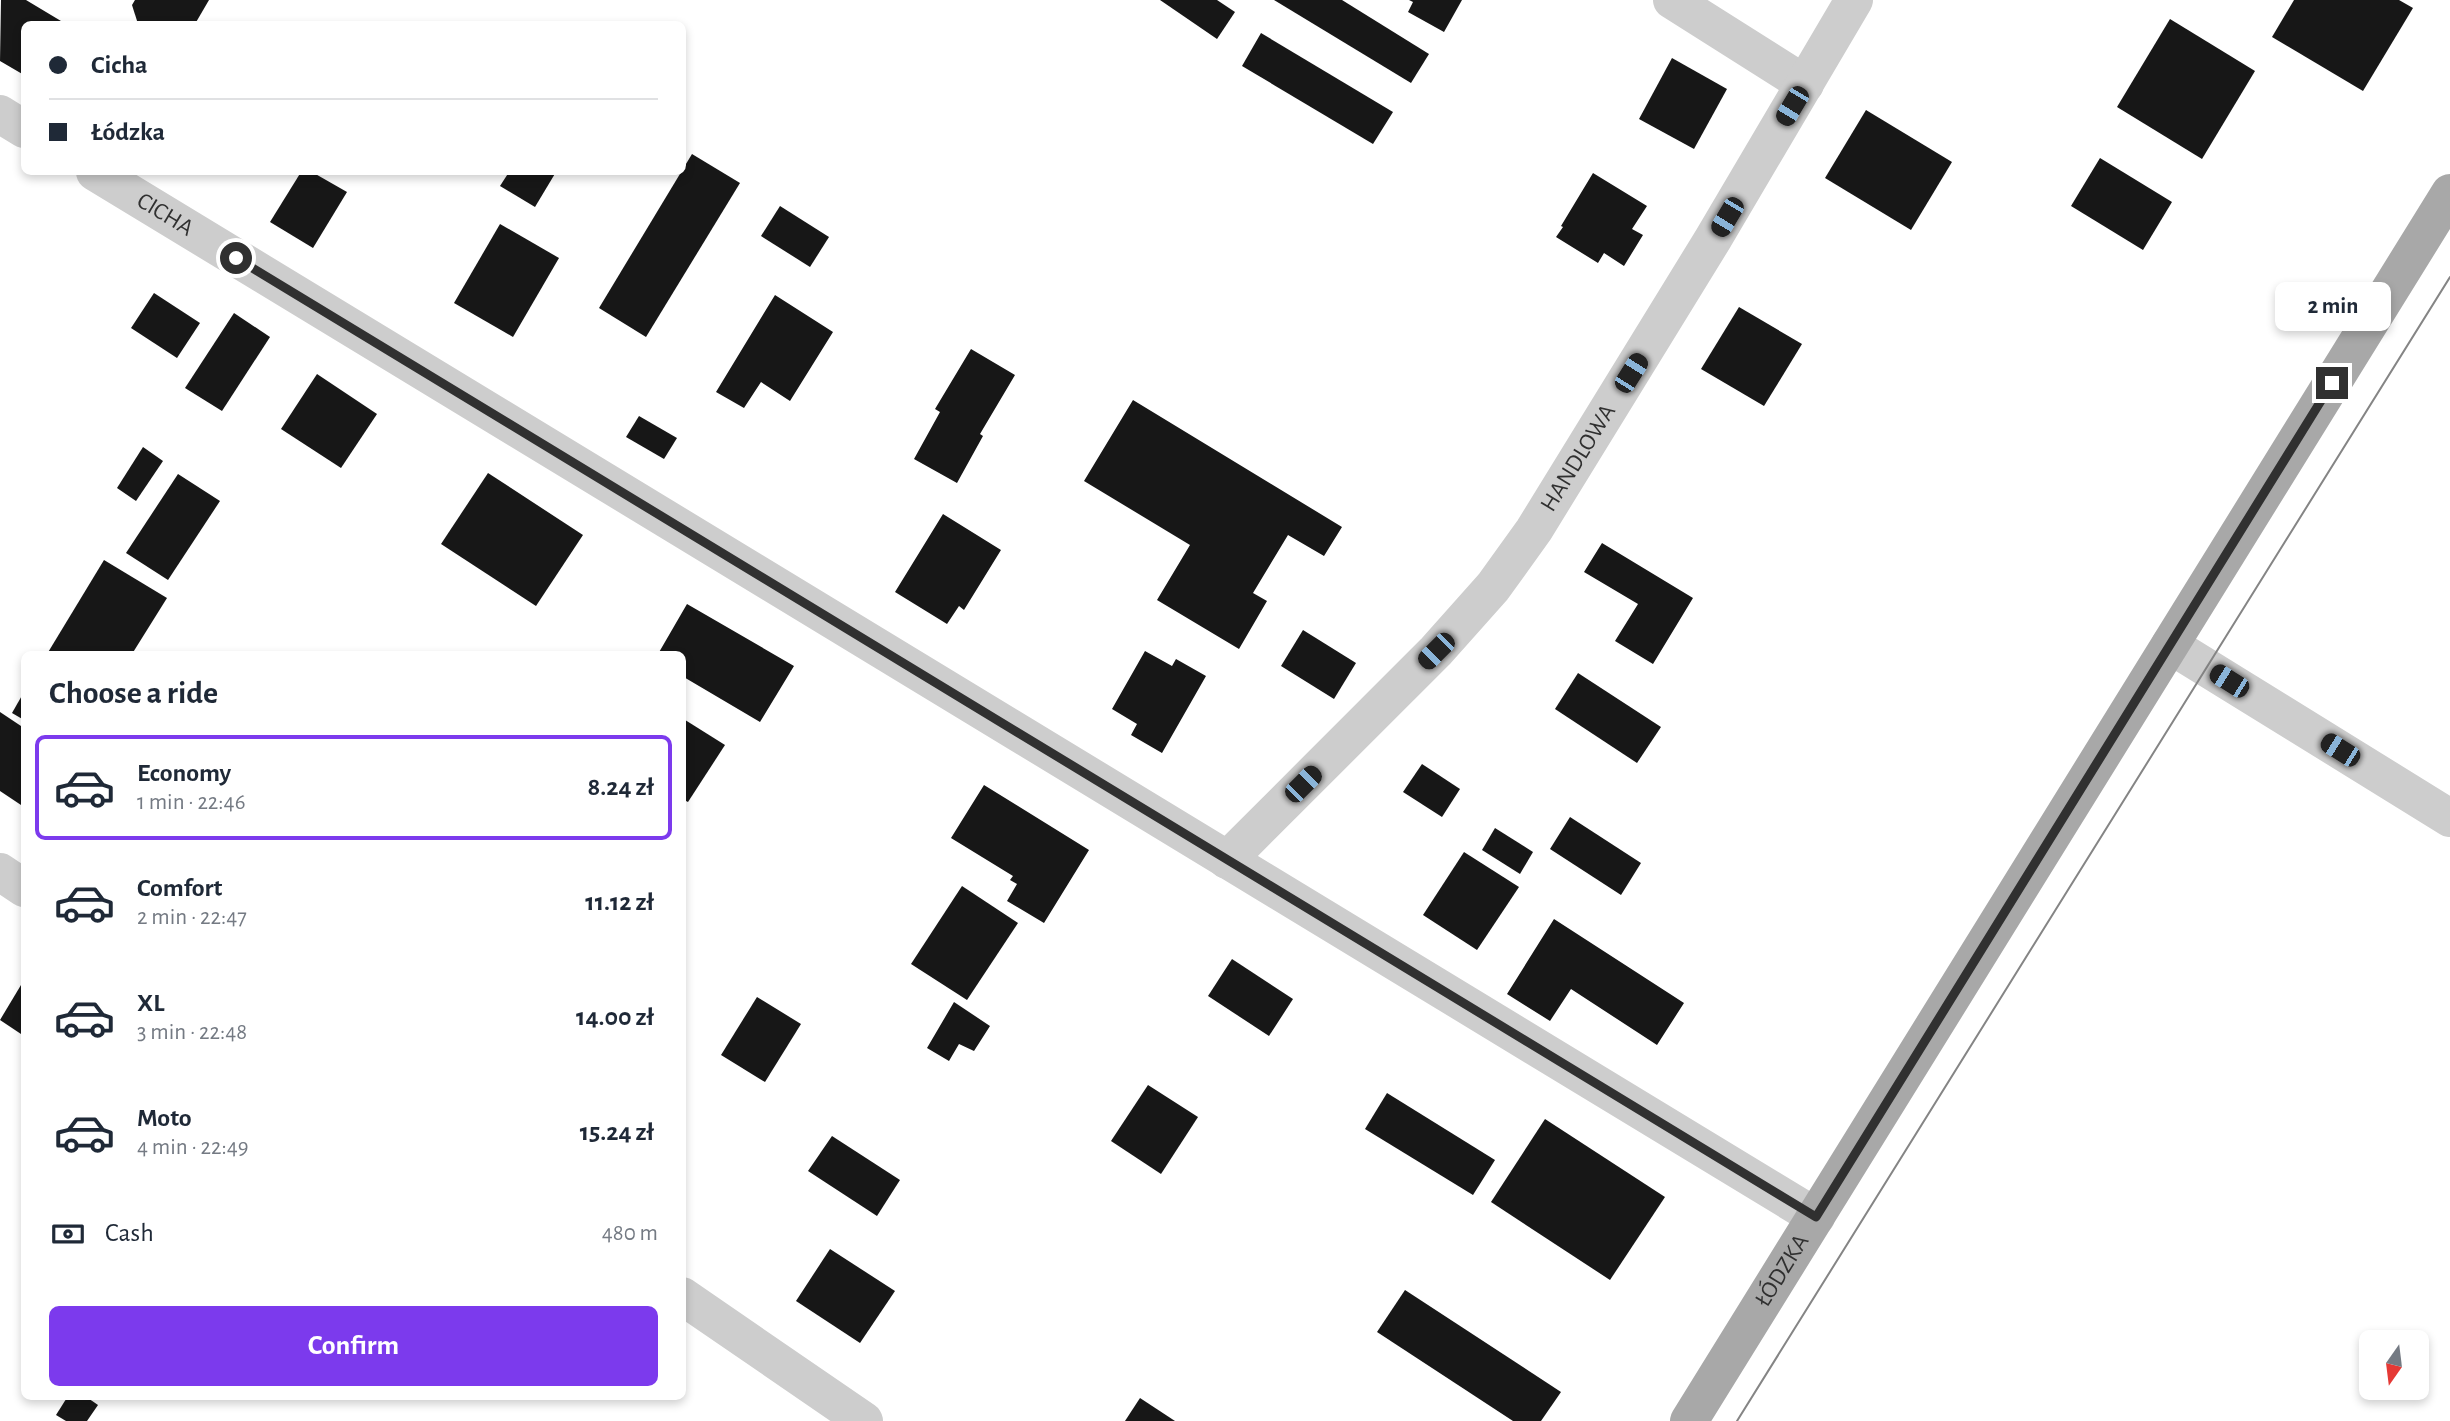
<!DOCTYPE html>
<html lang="en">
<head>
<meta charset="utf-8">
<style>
	:root { --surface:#fff; --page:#f6f6f7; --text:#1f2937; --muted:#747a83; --line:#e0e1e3; --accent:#7c3aed }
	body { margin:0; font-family:"Alegreya Sans",sans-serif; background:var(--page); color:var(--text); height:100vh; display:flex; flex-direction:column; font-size:26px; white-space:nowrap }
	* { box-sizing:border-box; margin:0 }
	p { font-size:23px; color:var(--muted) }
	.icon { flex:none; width:38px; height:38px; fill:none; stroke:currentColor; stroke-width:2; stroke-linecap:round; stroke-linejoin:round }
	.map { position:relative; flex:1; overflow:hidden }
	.drawer { position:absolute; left:21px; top:651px; width:665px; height:749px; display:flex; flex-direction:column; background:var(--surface); border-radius:10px; box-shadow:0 4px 10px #0003 }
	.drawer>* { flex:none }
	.banner { position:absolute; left:21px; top:21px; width:665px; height:154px; border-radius:10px; box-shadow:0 4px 10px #0003; display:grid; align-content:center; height:154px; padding:0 28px; background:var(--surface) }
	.needle { width:46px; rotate:194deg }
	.buttons { position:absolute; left:2359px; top:1330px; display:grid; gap:14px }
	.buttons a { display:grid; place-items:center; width:70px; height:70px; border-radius:10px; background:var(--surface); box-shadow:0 4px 10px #0003; font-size:35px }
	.end { position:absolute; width:32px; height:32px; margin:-16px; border:9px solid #303030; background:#fff; box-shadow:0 0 0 4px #fff }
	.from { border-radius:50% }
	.bubble { position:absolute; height:49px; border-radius:10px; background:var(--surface); box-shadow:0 4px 10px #0003; font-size:23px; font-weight:600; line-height:49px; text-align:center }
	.car { position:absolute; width:21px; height:42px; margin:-21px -10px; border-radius:9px; box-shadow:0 0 5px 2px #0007; background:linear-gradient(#222 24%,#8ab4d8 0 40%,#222 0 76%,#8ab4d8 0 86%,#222 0) }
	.banner b { display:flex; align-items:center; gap:24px; height:66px; font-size:26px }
	.banner b+b { border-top:2px solid var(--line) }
	.banner i { width:18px; height:18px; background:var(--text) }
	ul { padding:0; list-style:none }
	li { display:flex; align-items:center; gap:21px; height:105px; margin:0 14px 10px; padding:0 14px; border:4px solid transparent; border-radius:10px }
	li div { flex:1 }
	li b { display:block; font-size:26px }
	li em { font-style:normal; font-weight:600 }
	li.current { border-color:var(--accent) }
	li>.icon { width:63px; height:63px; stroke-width:1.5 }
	h2 { padding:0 28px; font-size:32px; line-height:84px }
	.pay { display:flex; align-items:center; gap:18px; height:77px; padding:0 28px; font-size:26px }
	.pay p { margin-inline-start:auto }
	.action { display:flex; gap:14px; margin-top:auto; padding:14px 28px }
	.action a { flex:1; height:80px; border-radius:10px; background:var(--accent); color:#fff; font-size:28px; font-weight:600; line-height:80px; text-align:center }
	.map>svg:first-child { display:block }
	.building { fill:#171717 }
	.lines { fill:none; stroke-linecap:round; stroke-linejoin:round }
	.minor { stroke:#cdcdcd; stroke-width:38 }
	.major { stroke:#a8a8a8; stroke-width:38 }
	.tram { stroke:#858585; stroke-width:2 }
	.route { stroke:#303030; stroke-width:9 }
	.labels { text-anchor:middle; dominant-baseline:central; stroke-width:7; stroke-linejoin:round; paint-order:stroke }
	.street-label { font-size:24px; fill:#303030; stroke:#fff }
</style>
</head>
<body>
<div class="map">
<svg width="2450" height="1421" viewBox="0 0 2450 1421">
	<rect width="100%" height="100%" fill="#fff"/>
	<!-- building -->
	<g class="building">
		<path d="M 1,0 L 26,0 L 66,24 L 24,24 L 24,75 L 0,61 Z"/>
		<path d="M 135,0 L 209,0 L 195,24 L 138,24 L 132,5 Z"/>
		<path d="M 1160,0 L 1217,0 L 1235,12 L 1217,39 Z"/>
		<path d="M 1274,0 L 1342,0 L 1429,54 L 1411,83 Z"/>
		<path d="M 1409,0 L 1462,0 L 1444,32 L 1408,12 L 1413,2 Z"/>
		<path d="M 2294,0 L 2399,0 L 2413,8 L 2363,91 L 2272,37 Z"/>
		<path d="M 2170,19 L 2255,71 L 2202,159 L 2117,107 Z"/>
		<path d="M 1261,33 L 1393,112 L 1373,144 L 1242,66 Z"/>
		<path d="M 1672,58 L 1727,89 L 1694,149 L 1639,119 Z"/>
		<path d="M 1866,110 L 1952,162 L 1911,230 L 1825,178 Z"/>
		<path d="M 692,154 L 740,183 L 646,337 L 599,308 Z"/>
		<path d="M 2100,158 L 2172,202 L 2143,250 L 2071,206 Z"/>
		<path d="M 301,172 L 312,172 L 347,192 L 313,248 L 270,222 Z"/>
		<path d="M 509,172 L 556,172 L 535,207 L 500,186 Z"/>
		<path d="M 1593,173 L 1647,206 L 1632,229 L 1643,235 L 1624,266 L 1604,253 L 1598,263 L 1556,237 L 1563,227 L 1561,226 Z"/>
		<path d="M 780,206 L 829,237 L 810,267 L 761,236 Z"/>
		<path d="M 500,224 L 559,258 L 513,337 L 454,303 Z"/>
		<path d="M 154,293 L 200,323 L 177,358 L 131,328 Z"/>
		<path d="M 775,295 L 833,332 L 790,401 L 761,382 L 744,408 L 716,392 Z"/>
		<path d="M 1739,307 L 1802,344 L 1764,406 L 1701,369 Z"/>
		<path d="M 234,313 L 270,337 L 222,411 L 185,388 Z"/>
		<path d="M 971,349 L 1015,375 L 980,434 L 983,436 L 957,483 L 914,459 L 940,412 L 935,409 Z"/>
		<path d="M 317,374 L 377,414 L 341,468 L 281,429 Z"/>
		<path d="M 1133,400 L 1342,527 L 1324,556 L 1288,535 L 1253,593 L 1267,601 L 1239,649 L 1157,600 L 1190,545 L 1084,481 Z"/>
		<path d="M 639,416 L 677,438 L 664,459 L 626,437 Z"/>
		<path d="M 143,447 L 163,461 L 136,501 L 117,488 Z"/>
		<path d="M 488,473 L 583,535 L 536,606 L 441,544 Z"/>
		<path d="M 178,474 L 220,501 L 168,580 L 126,553 Z"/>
		<path d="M 943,514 L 1001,550 L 964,610 L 959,606 L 947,624 L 895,592 Z"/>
		<path d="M 1602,543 L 1693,598 L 1653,664 L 1615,641 L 1638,604 L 1584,572 Z"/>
		<path d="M 104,560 L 167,598 L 132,654 L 47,654 Z"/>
		<path d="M 687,604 L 794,666 L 760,722 L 682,676 L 682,654 L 658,654 Z"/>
		<path d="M 1303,630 L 1356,663 L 1334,699 L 1281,666 Z"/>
		<path d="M 1145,651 L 1172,666 L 1176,659 L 1206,676 L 1162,753 L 1131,735 L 1137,724 L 1112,709 Z"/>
		<path d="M 1578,673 L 1661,727 L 1637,763 L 1555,709 Z"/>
		<path d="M 24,692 L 24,720 L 12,713 Z"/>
		<path d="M 0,712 L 24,728 L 24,807 L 0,791 Z"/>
		<path d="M 682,718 L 725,745 L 688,802 L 682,799 Z"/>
		<path d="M 1422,764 L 1460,789 L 1442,817 L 1403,792 Z"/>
		<path d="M 984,785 L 1089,850 L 1044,923 L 1007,901 L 1017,884 L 1010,880 L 1013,876 L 951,838 Z"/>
		<path d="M 1570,817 L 1641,863 L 1621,895 L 1550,849 Z"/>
		<path d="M 1495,828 L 1533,852 L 1520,874 L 1482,850 Z"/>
		<path d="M 1464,852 L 1519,887 L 1477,950 L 1423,915 Z"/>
		<path d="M 962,886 L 1018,923 L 967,1000 L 911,964 Z"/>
		<path d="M 1554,919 L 1684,1003 L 1657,1045 L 1571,989 L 1550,1021 L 1507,994 Z"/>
		<path d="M 1232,959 L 1293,999 L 1269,1036 L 1208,996 Z"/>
		<path d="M 24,980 L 24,1036 L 0,1020 Z"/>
		<path d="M 757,997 L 801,1024 L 765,1082 L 721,1055 Z"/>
		<path d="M 954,1002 L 990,1026 L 974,1051 L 959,1044 L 949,1061 L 927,1048 Z"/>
		<path d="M 1148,1085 L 1198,1117 L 1161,1174 L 1111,1141 Z"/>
		<path d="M 1387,1093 L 1495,1160 L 1473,1195 L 1365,1129 Z"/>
		<path d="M 1545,1119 L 1665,1197 L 1610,1280 L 1491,1202 Z"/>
		<path d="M 832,1136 L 900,1180 L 877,1216 L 808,1171 Z"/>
		<path d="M 830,1249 L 895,1291 L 860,1343 L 796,1301 Z"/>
		<path d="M 1405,1290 L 1561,1392 L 1541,1421 L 1513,1421 L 1377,1332 Z"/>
		<path d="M 68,1396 L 85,1396 L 98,1405 L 87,1421 L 66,1421 L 56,1415 Z"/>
		<path d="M 1140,1398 L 1175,1421 L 1125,1421 Z"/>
	</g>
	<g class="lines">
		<!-- minor -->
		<g class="minor">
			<path d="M 1672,0 L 1805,84"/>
			<path d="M 0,114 L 24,129"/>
			<path id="s1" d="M 95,172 L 1816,1217"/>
			<path d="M 2170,645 L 2450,818"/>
			<path id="s2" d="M 1227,860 L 1436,651 L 1493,587 L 1534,530 L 1713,239 L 1854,0"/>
			<path d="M 0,872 L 24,888"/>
			<path d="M 682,1296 L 864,1421"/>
		</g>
		<!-- major -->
		<path class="major" id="s3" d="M 1689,1421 L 2450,193"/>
		<!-- tram -->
		<path class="tram" d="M 1737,1421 L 2450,277"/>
	</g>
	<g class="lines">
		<!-- route -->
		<path class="route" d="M 236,258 L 1816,1217 L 2332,383"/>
	</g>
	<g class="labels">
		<!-- street labels -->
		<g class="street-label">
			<text stroke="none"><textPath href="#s1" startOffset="82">CICHA</textPath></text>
			<text stroke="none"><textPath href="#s2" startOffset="536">HANDLOWA</textPath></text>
			<text stroke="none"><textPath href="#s3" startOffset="177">ŁÓDZKA</textPath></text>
		</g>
	</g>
</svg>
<div class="buttons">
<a><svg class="needle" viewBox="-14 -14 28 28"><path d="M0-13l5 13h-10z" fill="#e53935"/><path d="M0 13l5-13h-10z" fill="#747a83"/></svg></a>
</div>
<i class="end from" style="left:236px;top:258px"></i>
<i class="end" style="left:2332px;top:383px"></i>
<div class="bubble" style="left:2275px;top:282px;width:116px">2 min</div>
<i class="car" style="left:1792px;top:106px;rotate:211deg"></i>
<i class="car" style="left:1727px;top:217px;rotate:211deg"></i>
<i class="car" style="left:1631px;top:373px;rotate:32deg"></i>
<i class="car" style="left:1436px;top:651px;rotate:225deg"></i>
<i class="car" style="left:2229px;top:681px;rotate:302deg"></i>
<i class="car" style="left:2340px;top:750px;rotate:302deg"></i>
<i class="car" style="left:1303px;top:784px;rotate:45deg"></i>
<div class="banner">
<b><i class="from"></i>Cicha</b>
<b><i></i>Łódzka</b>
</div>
<section class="drawer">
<h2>Choose a ride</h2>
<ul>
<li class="current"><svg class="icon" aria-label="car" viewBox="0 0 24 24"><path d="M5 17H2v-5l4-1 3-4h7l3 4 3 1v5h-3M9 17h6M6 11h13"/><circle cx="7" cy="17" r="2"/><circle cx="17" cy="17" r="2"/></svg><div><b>Economy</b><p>1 min · 22:46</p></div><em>8.24 zł</em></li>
<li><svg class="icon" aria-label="car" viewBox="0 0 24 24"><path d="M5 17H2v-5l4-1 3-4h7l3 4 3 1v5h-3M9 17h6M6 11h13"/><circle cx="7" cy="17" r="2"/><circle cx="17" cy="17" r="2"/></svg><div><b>Comfort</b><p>2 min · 22:47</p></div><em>11.12 zł</em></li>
<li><svg class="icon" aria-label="car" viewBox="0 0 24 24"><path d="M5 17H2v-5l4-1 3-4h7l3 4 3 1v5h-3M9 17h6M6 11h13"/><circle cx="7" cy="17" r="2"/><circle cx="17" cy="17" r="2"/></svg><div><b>XL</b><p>3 min · 22:48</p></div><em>14.00 zł</em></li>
<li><svg class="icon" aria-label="car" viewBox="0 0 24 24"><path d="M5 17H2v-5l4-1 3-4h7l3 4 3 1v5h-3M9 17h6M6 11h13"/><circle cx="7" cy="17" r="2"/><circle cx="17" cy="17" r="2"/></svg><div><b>Moto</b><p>4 min · 22:49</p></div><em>15.24 zł</em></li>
</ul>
<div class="pay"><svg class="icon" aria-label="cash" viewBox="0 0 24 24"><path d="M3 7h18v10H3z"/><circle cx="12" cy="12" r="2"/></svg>Cash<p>480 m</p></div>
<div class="action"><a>Confirm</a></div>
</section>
</div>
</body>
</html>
